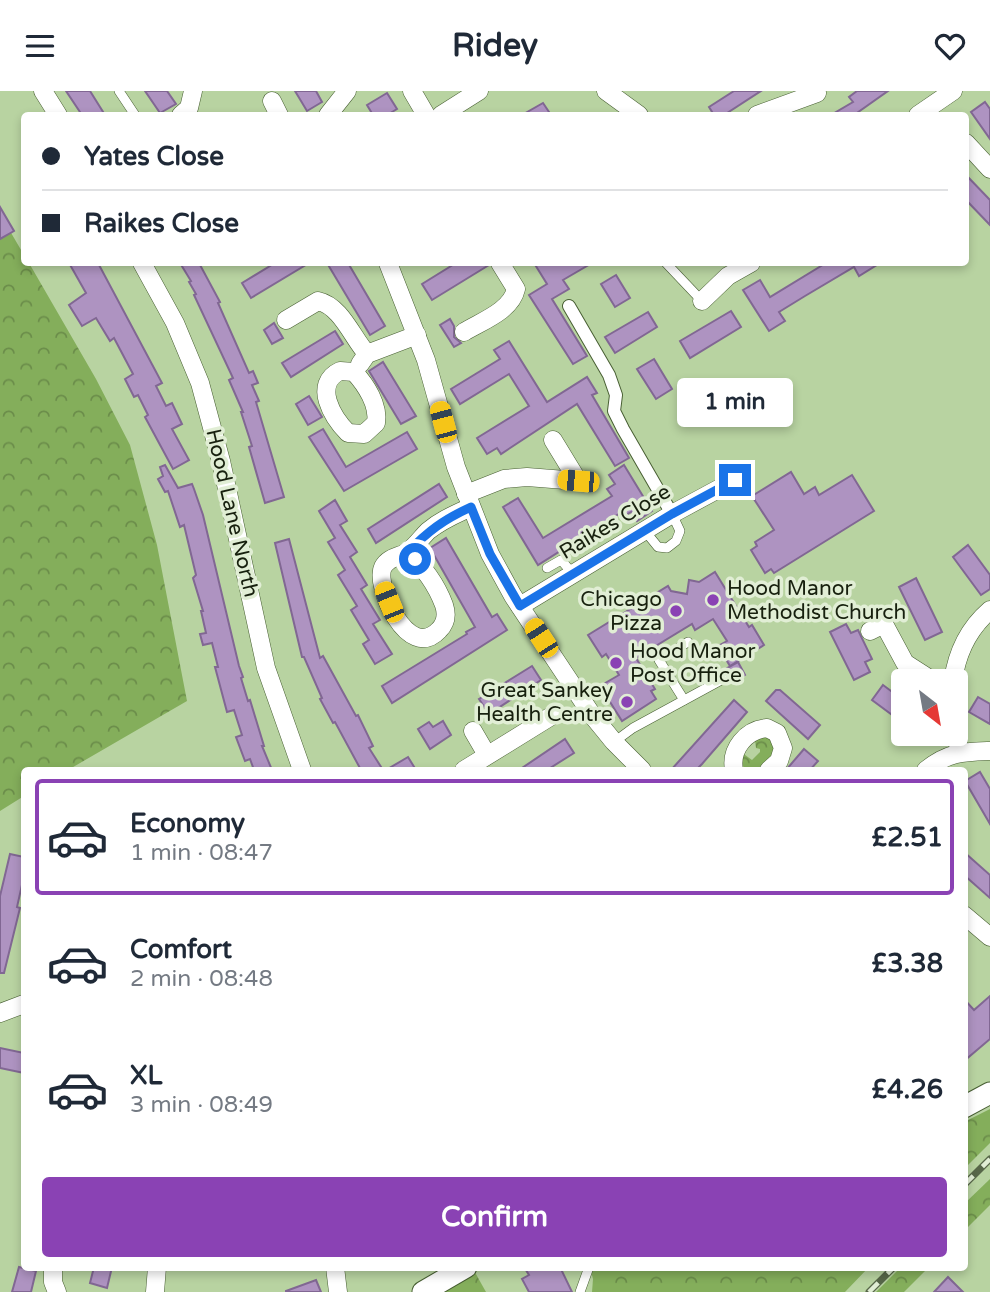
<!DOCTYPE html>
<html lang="en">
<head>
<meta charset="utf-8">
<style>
	:root { --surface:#fff; --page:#f2f2f3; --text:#1f2937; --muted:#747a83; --line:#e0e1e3; --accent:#8a42b4 }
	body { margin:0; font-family:"Varela Round",sans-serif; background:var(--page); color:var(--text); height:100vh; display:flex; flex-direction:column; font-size:26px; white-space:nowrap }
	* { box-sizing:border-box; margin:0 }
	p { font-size:23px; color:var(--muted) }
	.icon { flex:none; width:38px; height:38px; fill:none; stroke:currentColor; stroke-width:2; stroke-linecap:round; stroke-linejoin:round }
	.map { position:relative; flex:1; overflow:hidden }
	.side { position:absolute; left:21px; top:676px; width:947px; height:504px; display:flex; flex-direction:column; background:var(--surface); border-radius:7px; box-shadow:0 4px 10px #0003 }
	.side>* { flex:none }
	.banner { position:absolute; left:21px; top:21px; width:948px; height:154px; border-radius:7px; box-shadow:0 4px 10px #0003; display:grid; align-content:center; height:154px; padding:0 21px; background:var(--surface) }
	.needle { width:46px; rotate:149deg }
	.buttons { position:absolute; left:891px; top:578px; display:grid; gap:14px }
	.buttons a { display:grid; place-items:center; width:77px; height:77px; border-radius:7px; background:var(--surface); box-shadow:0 4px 10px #0003; font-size:35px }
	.end { position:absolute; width:32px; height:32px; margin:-16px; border:9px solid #1a73e8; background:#fff; box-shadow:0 0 0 4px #fff }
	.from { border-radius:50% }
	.bubble { position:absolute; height:49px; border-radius:7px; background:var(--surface); box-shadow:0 4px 10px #0003; font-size:23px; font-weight:700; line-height:49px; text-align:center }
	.car { position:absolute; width:21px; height:42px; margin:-21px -10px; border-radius:9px; box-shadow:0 0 5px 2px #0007; background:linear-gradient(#f5c518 24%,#345 0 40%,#f5c518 0 76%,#345 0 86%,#f5c518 0) }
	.banner b { display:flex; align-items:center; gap:24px; height:66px; font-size:26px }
	.banner b+b { border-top:2px solid var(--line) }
	.banner i { width:18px; height:18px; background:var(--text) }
	ul { padding:12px 0 0; list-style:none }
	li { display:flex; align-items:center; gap:21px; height:116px; margin:0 14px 10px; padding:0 7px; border:4px solid transparent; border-radius:7px }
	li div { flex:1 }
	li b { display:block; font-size:26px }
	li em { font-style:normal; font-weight:700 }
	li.selected { border-color:var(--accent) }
	li>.icon { width:63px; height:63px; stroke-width:1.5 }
	.primary-button { display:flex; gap:14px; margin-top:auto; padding:14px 21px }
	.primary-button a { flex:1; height:80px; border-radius:7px; background:var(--accent); color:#fff; font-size:28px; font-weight:700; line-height:80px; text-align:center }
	header { display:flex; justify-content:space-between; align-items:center; height:91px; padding:0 21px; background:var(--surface); font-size:32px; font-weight:700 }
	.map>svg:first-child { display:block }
	.forest { fill:url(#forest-crowns) }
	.building { fill:#ae93c1; stroke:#816793; stroke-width:2 }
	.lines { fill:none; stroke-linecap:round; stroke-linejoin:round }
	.service-casing { stroke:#485f33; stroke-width:10 }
	.pedestrian-casing { stroke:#485f33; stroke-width:14 }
	.minor-casing { stroke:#485f33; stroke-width:19 }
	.tertiary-casing { stroke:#485f33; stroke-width:23 }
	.service { stroke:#fff; stroke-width:9 }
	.pedestrian { stroke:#fff; stroke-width:12 }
	.minor { stroke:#fff; stroke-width:18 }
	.tertiary { stroke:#fff; stroke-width:21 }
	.rail-casing { stroke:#576749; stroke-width:7 }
	.rail { stroke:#e1eed5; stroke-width:4.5; stroke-dasharray:13; stroke-linecap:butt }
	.route { stroke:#1a73e8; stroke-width:9 }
	.poi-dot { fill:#8a42b4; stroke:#e1eed5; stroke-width:2.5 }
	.labels { text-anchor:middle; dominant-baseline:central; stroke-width:7; stroke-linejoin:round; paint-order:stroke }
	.street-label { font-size:21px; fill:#17200e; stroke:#e1eed5 }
	.poi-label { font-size:21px; fill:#17200e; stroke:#e1eed5; text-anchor:start }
</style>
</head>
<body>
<header><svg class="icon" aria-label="menu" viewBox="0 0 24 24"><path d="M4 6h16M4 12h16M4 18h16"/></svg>Ridey<svg class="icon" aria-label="heart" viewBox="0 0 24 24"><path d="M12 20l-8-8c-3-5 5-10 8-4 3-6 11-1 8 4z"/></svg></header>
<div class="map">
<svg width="990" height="1201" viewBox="0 0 990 1201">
	<defs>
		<pattern id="forest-crowns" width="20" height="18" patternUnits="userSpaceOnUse" patternTransform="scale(1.75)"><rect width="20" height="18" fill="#84ae5b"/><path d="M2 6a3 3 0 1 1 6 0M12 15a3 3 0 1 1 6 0" fill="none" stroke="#6b8d4a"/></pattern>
	</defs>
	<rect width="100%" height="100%" fill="#b8d3a1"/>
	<!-- forest -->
	<g class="forest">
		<path d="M 0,123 L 24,164 L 24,172 L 29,172 L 96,288 L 130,354 L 157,454 L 187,610 L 68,679 L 24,679 L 24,705 L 0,720 Z"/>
		<path d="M 769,643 L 775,660 C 764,675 741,696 741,661 L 752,669 L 760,661 L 760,658 L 756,657 L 755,649 Z"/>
		<path d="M 990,1018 L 990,1052 L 964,1078 L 964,1031 Z"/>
		<path d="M 990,1088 L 990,1114 L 964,1140 L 964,1113 Z"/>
		<path d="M 472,1176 L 486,1201 L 423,1201 Z"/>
		<path d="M 590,1176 L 869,1176 L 845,1201 L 592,1201 L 593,1188 Z"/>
		<path d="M 901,1176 L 929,1176 L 904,1201 L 876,1201 Z"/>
	</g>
	<!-- building -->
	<g class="building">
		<path d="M 66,0 L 90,0 L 105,24 L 82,24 Z"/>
		<path d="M 145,0 L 167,0 L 176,13 L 160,22 Z"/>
		<path d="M 295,0 L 316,0 L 322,11 L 307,20 Z"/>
		<path d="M 734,0 L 761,0 L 724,24 L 714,24 L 709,16 Z"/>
		<path d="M 857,0 L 888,0 L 854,24 L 831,24 L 853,11 L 849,6 Z"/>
		<path d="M 387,2 L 397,18 L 387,24 L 373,24 L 367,14 Z"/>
		<path d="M 985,11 L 990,18 L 990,48 L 971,21 Z"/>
		<path d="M 543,12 L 551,24 L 522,24 Z"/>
		<path d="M 966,84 L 990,109 L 990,134 L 966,109 Z"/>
		<path d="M 0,116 L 14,140 L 0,148 Z"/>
		<path d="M 69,172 L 98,172 L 162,292 L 156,295 L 166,315 L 172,312 L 182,333 L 172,338 L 189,369 L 173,378 L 145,326 L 148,324 L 138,304 L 134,306 L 125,288 L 133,283 L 114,247 L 110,250 L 96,227 L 82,235 L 69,214 L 86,202 Z"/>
		<path d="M 180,172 L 199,172 L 220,211 L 218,212 L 249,282 L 253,280 L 258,292 L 252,294 L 259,310 L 256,311 L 284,406 L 265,412 L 249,356 L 252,355 L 241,321 L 243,321 L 229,289 L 233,287 L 194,204 L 196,203 L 189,191 L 191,190 Z"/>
		<path d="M 275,172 L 309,172 L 251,207 L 242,192 Z"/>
		<path d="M 327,172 L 348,172 L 385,235 L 370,244 Z"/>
		<path d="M 456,172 L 489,172 L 489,174 L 432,209 L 422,193 Z"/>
		<path d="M 534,172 L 592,172 L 563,189 L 569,198 L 552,208 L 587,265 L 573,273 L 529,204 L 547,193 Z"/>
		<path d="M 826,172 L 880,172 L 859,185 L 854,176 L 805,205 L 779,221 L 785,230 L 769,240 L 743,199 L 760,189 L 770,206 Z"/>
		<path d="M 616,184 L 630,207 L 615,216 L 601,193 Z"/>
		<path d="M 731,220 L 741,236 L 690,267 L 680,250 Z"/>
		<path d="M 648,221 L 657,236 L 615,262 L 605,246 Z"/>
		<path d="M 450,228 L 454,235 L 454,246 L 461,252 L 454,256 L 440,234 Z"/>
		<path d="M 274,232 L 283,247 L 272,253 L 264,239 Z"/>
		<path d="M 335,240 L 343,253 L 291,286 L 282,272 Z"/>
		<path d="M 509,250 L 547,311 L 587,286 L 597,302 L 592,304 L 629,367 L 615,375 L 577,313 L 501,363 L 497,357 L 487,363 L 477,347 L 529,315 L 509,283 L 460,313 L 451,298 L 500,268 L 494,259 Z"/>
		<path d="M 654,268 L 672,298 L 656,308 L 637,278 Z"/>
		<path d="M 383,271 L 416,325 L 401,333 L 369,280 Z"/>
		<path d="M 309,305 L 322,326 L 308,334 L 296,313 Z"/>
		<path d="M 323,338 L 346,376 L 407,341 L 417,358 L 344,400 L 309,346 Z"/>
		<path d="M 165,374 L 178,397 L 192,393 L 194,398 L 203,424 L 239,575 L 243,586 L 241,587 L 248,610 L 250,609 L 264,655 L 262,655 L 272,679 L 254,679 L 250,668 L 245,670 L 236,646 L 242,644 L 234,619 L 227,621 L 215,576 L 218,576 L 212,552 L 203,554 L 200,543 L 206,542 L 201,520 L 203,520 L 193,487 L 196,484 L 184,434 L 180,436 L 168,400 L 165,401 L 158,388 L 163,385 L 160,376 Z"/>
		<path d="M 624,374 L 652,420 L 637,430 L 631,421 L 624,425 L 622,421 L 538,474 L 503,416 L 518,407 L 543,447 L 612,405 L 607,398 L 615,393 L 609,384 Z"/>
		<path d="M 791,381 L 804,403 L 815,396 L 819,404 L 852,384 L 874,420 L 774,482 L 771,478 L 765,482 L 751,459 L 757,455 L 755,451 L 774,439 L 752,405 Z"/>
		<path d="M 439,393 L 447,406 L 376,452 L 368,438 Z"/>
		<path d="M 335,409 L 347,430 L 340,434 L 357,461 L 350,466 L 367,494 L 361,498 L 380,529 L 373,533 L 392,563 L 375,573 L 363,553 L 369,549 L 351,519 L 357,515 L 338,484 L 345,479 L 328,451 L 335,447 L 319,420 Z"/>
		<path d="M 446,447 L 492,526 L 497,523 L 507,539 L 392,612 L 382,595 L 467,543 L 466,541 L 475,536 L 430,457 Z"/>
		<path d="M 289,448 L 320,567 L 323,565 L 356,625 L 358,624 L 373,655 L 369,657 L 383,679 L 361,679 L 335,631 L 333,632 L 320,608 L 322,607 L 304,566 L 302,566 L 275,452 Z"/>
		<path d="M 968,454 L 990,484 L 990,498 L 981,504 L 953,466 Z"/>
		<path d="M 715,481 L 749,536 L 752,534 L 764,554 L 730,575 L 718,555 L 727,550 L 713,528 L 695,539 L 692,533 L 636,567 L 655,598 L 651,600 L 656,608 L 622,630 L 600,595 L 619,584 L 606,563 L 602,566 L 588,544 L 668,495 L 671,500 L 687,503 L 689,489 L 699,491 Z"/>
		<path d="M 916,487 L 942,541 L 925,549 L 899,496 Z"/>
		<path d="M 846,533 L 851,542 L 858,539 L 872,568 L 865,571 L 870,581 L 854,589 L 830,541 Z"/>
		<path d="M 738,571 L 745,584 L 735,590 L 727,577 Z"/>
		<path d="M 532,575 L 541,589 L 489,623 L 479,608 Z"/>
		<path d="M 883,594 L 903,609 L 903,632 L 872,609 Z"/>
		<path d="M 776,599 L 780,599 L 820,634 L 808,648 L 766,610 Z"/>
		<path d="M 978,606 L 990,613 L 990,633 L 969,621 Z"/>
		<path d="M 734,609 L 747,621 L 702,673 L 696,679 L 671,679 Z"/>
		<path d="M 443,630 L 451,644 L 430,658 L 418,638 L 429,631 L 433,636 Z"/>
		<path d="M 565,648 L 574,662 L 547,679 L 519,679 Z"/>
		<path d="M 804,658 L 818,670 L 810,679 L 786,679 Z"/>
		<path d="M 408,666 L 416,679 L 386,679 Z"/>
		<path d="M 980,681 L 990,698 L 990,733 L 965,690 Z"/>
		<path d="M 964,761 L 990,784 L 990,807 L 964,784 Z"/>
		<path d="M 10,763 L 24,766 L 24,785 L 17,816 L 20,817 L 4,882 L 0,882 L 0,805 Z"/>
		<path d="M 990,905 L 990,948 L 964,970 L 964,908 L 974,919 Z"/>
		<path d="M 0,957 L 24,962 L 24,982 L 0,977 Z"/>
		<path d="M 19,1176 L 36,1180 L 31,1201 L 12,1201 Z"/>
		<path d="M 94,1176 L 112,1176 L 107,1197 L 90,1192 Z"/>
		<path d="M 524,1176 L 560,1176 L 572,1201 L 529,1201 L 522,1188 L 529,1184 Z"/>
		<path d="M 948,1186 L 963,1201 L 934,1201 Z"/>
		<path d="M 316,1189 L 321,1201 L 286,1201 L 286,1200 Z"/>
	</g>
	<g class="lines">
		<!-- service casing -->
		<g class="service-casing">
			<g id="service">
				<path d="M 119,0 L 135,24"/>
				<path d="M 666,172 L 702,210"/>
				<path d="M 645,440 L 658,456 L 667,457 L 676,450 L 680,440 L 672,423"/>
				<path d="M 547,477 L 561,469 L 573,483"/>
				<path d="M 684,609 L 659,569 L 688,551"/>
				<path d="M 614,651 L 633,637 L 723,588"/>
				<path d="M 580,1201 L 589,1176"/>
			</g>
		</g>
		<!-- pedestrian casing -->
		<g class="pedestrian-casing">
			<path id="pedestrian" d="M 569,215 L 609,284 L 616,304 L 614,320 L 623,338 L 672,423"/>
		</g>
		<!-- minor casing -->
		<g class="minor-casing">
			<g id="minor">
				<path d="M 43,0 L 58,24"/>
				<path d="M 412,0 L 426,24"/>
				<path d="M 606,0 L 639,24"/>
				<path d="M 272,10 L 279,24"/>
				<path d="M 181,24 L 189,17 L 193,0"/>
				<path d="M 328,24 L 347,0"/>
				<path d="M 441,24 L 479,0"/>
				<path d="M 757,24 L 817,2"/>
				<path d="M 918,24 L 953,0"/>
				<path d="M 966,52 L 990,78"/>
				<path d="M 142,172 L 175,232 L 200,292 L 221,370 L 266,577 L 302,679"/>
				<path d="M 388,172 L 426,269 L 456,376 L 490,463 L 513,505 L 592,624 L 614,651 L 642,679"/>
				<path d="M 702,210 L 728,185 L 751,172"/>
				<path d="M 286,229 L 318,210 C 341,215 352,246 367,263"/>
				<path d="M 464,241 C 482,230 511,220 516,198 L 500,172"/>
				<path d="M 360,273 L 367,263 L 417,244"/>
				<path d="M 340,280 L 354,281 C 366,294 379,314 376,332 L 364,343 L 348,342 C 333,327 312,293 340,280 Z"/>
				<path d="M 466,403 L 504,388 L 527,386 L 578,390 L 553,349"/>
				<path d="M 407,462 C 423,474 437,495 444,514 C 447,523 446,532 439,539 C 408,572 374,494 383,476 C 389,465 401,466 409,460 C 416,454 422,446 428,440 C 441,429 456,423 471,416"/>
				<path d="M 520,515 L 672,423 L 735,389"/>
				<path d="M 870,540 L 884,533 L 905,572 L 933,590"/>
				<path d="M 953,590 C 957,561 968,538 990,519"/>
				<path d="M 956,635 L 959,661"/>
				<path d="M 473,640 L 487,664"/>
				<path d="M 464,679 L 553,624"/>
				<path d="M 734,679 C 730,658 746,639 767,637 L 777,642 L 783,657 L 779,670 L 769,679"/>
				<path d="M 926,679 C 948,661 963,661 990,660"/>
				<path d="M 964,824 L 990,846"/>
				<path d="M 0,922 L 24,913"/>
				<path d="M 53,1176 L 53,1191 L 57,1201"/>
				<path d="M 335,1176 L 338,1201"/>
				<path d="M 155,1201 L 157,1176"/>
			</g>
		</g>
		<!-- tertiary casing -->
		<g class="tertiary-casing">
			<g id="tertiary">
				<path d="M 964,1016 L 990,1002"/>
				<path d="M 423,1201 L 466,1176"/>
			</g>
		</g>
		<!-- service -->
		<use href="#service" class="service"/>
		<!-- pedestrian -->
		<use href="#pedestrian" class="pedestrian"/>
		<!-- minor -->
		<use href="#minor" class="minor"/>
		<!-- tertiary -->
		<use href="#tertiary" class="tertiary"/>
		<!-- rail casing -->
		<g class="rail-casing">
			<g id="rail">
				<path d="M 964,1094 L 990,1068"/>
				<path d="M 869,1201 L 894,1176"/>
			</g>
		</g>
		<!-- rail -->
		<use href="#rail" class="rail"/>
	</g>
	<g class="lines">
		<!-- route -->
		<path class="route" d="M 415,468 L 407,462 C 428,440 443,429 471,416 L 490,463 L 520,515 L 672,423 L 735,389"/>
	</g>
	<!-- markers -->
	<g class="poi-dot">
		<circle cx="713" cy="509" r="7"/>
		<circle cx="676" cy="520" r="7"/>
		<circle cx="616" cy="572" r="7"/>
		<circle cx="627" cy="611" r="7"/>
	</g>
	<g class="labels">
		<!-- street labels -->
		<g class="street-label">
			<text transform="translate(232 422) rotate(77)">Hood Lane North</text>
			<text transform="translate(615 431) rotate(-31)">Raikes Close</text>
		</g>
		<!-- poi labels -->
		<g class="poi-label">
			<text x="727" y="497">Hood Manor<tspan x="727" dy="24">Methodist Church</tspan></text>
			<text x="662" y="508" text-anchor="end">Chicago<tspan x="662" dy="24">Pizza</tspan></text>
			<text x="630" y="560">Hood Manor<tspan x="630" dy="24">Post Office</tspan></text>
			<text x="613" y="599" text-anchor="end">Great Sankey<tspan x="613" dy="24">Health Centre</tspan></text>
		</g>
	</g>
</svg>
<div class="buttons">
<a><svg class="needle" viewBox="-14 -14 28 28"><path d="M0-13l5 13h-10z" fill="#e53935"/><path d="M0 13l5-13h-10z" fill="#747a83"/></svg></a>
</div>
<i class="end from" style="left:415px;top:468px"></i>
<i class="end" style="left:735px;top:389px"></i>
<div class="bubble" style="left:677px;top:287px;width:116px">1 min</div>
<i class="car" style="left:443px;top:331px;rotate:345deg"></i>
<i class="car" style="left:578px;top:390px;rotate:275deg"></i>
<i class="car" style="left:389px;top:511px;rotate:338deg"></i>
<i class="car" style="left:541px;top:547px;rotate:327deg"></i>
<div class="banner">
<b><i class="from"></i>Yates Close</b>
<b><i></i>Raikes Close</b>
</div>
<section class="side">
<ul>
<li class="selected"><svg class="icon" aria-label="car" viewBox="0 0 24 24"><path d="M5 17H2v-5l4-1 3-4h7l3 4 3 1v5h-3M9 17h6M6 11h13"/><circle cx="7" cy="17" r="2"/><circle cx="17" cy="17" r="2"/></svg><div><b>Economy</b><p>1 min · 08:47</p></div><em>£2.51</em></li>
<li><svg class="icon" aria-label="car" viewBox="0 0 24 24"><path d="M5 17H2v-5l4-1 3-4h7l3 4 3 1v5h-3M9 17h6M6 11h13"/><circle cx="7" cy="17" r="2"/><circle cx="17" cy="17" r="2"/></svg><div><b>Comfort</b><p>2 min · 08:48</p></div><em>£3.38</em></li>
<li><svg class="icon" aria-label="car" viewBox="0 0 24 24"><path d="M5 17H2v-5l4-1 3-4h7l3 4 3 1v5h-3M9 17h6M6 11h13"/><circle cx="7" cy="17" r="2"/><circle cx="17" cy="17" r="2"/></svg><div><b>XL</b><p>3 min · 08:49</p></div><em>£4.26</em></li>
</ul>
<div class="primary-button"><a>Confirm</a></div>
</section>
</div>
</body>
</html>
